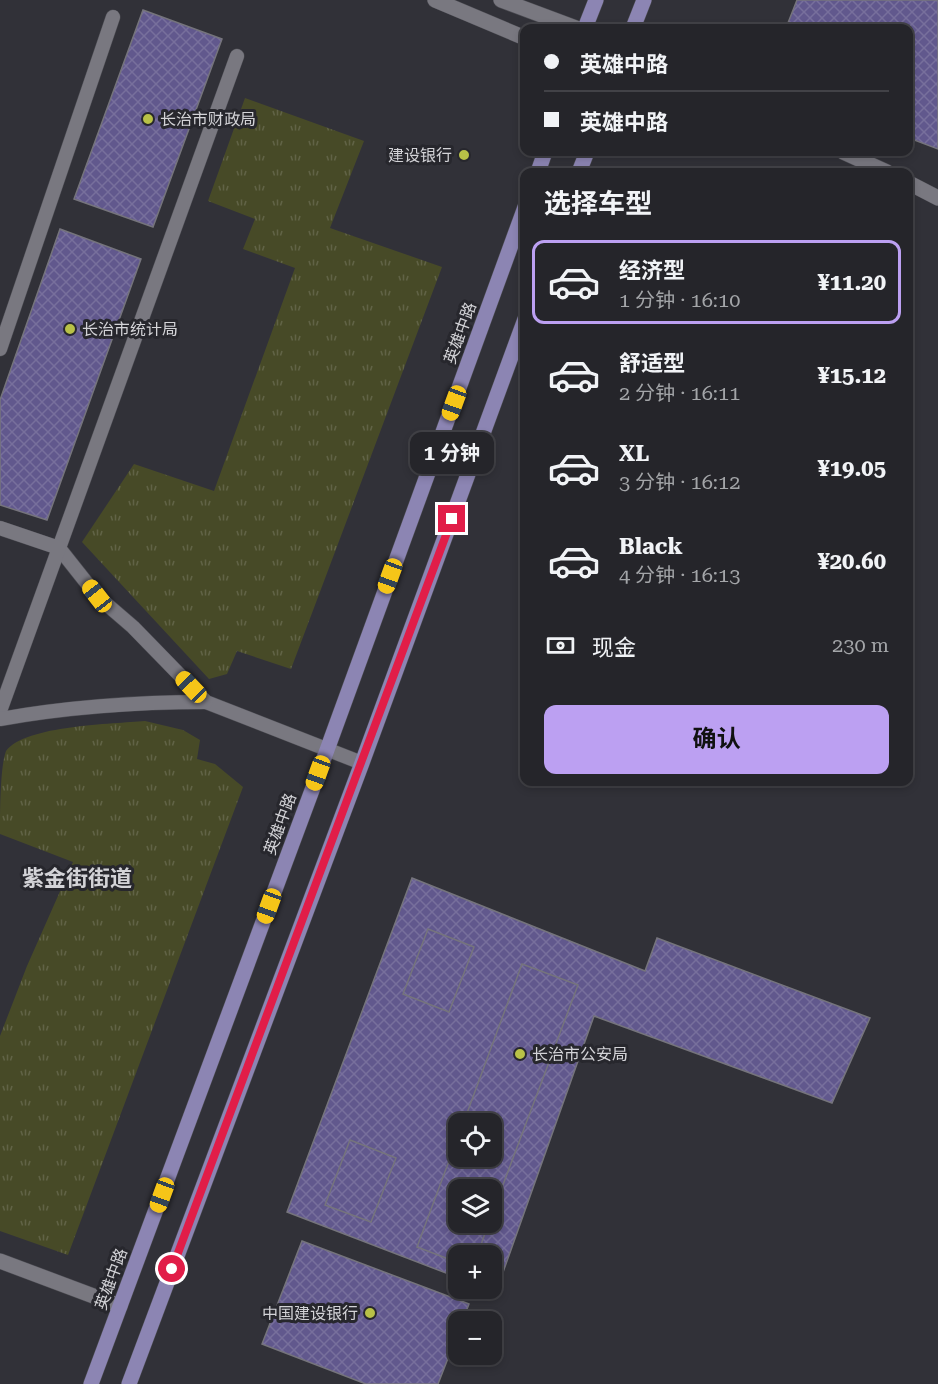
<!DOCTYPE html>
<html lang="zh">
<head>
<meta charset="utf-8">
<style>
	:root { --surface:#25252a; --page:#313136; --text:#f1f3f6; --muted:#a3a5a8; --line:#424247; --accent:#bca0f2 }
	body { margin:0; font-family:"Roboto Serif","Noto Sans SC",serif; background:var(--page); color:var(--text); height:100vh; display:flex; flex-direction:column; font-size:22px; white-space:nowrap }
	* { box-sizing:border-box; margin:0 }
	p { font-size:20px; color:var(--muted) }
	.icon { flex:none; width:33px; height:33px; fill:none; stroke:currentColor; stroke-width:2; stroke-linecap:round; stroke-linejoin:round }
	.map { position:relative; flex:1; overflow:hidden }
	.drawer { position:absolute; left:520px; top:168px; width:393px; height:618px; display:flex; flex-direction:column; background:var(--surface); border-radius:12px; box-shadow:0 3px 9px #0003,0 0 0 2px var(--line) }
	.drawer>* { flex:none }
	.top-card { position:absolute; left:520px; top:24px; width:393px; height:132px; border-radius:12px; box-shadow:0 3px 9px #0003,0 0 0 2px var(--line); display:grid; align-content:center; height:132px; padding:0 24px; background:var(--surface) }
	.controls { position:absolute; left:448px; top:1113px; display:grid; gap:12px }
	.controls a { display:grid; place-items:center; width:54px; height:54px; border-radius:12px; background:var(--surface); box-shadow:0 3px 9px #0003,0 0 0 2px var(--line); font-size:30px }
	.end { position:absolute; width:27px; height:27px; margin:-14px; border:8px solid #e11d48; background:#fff; box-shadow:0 0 0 3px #fff }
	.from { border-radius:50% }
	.bubble { position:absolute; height:42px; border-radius:12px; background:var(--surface); box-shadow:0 3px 9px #0003,0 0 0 2px var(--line); font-size:20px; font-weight:700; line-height:42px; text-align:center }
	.car { position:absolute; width:18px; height:36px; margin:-18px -9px; border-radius:8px; box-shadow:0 0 4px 2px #0007; background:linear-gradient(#f5c518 24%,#345 0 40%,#f5c518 0 76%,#345 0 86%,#f5c518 0) }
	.top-card b { display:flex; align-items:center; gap:21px; height:57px; font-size:22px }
	.top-card b+b { border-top:2px solid var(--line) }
	.top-card i { width:15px; height:15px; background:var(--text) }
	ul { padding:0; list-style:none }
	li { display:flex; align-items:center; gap:18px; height:84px; margin:0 12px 9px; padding:0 12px; border:3px solid transparent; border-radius:12px }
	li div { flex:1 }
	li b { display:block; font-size:22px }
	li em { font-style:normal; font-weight:700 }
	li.current { border-color:var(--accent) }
	li>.icon { width:54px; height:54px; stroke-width:1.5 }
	h2 { padding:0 24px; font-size:27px; line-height:72px }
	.pay { display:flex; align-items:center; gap:15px; height:66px; padding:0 24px; font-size:22px }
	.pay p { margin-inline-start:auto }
	.primary-button { display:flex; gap:12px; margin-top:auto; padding:12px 24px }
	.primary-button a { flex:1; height:69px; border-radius:12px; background:var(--accent); color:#111; font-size:24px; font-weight:700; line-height:69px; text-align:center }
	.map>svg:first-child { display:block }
	.park { fill:url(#park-tufts) }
	.building { fill:url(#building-cross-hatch); stroke:#75747c; stroke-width:1.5; fill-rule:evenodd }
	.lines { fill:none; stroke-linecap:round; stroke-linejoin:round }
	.lane-casing { stroke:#4d4d53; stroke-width:15 }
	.street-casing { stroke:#4d4d53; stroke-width:16 }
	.secondary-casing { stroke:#4d4d53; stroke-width:16 }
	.primary-casing { stroke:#4d4d53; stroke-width:16 }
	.lane { stroke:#797880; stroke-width:14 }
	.street { stroke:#797880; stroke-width:15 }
	.secondary { stroke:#797880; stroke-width:15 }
	.primary { stroke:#8c85b3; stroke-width:15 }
	.route { stroke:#e11d48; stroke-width:8 }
	.poi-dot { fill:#b8c147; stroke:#27272d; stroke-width:2 }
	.labels { text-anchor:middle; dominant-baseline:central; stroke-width:6; stroke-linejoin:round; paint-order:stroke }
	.poi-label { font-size:16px; fill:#d3d3d7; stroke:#27272d; text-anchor:start }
	.street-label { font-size:16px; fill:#d3d3d7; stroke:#27272d }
	.district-label { font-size:22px; font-weight:bold; fill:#d3d3d7; stroke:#27272d }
</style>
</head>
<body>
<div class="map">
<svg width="938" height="1384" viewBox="0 0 938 1384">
	<defs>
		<pattern id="park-tufts" width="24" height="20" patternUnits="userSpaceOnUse" patternTransform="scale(1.5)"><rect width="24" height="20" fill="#474a27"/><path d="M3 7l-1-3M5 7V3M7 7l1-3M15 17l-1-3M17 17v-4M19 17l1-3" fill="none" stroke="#616346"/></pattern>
		<pattern id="building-cross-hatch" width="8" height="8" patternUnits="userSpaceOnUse" patternTransform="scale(1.5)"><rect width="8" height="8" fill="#61588d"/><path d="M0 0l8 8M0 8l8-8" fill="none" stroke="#776f9c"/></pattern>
	</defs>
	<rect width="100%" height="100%" fill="#313138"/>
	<!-- park -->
	<g class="park">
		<path d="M 245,98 L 364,141 L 330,228 L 442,267 L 291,669 L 237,651 L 227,674 L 209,679 L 82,542 L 134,464 L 214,491 L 295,268 L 243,249 L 255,219 L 208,201 Z"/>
		<path d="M 145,721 L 183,730 L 200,740 L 197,759 L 215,764 L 243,787 L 68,1255 L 0,1231 L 0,1036 L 27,966 L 73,862 L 0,834 C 0,813 0,767 6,751 C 26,725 113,724 145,721 Z"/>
	</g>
	<!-- building -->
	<g class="building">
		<path d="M 797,0 L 938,0 L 938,149 L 909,138 L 909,28 L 786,28 Z"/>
		<path d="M 143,10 L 222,39 L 153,227 L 74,199 Z"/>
		<path d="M 60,229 L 141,259 L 47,520 L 0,505 L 0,400 Z"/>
		<path d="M 412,878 L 645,971 L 657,938 L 870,1018 L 832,1103 L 594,1016 L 496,1292 L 487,1288 L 492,1288 L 492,1256 L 459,1256 L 459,1278 L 287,1212 ZM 459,1124 L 492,1124 L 492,1156 L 459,1156 ZM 459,1190 L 492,1190 L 492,1222 L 459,1222 Z"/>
		<path d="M 428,929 L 474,947 L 449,1012 L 403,994 Z"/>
		<path d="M 522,964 L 578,985 L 492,1214 L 492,1190 L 459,1190 L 459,1222 L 489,1222 L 477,1256 L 459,1256 L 459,1263 L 417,1247 L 459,1134 L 459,1156 L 492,1156 L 492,1124 L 463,1124 Z"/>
		<path d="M 350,1140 L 396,1158 L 371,1222 L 325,1205 Z"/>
		<path d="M 302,1241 L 469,1304 L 462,1322 L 459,1322 L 459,1330 L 438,1384 L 366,1384 L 262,1344 Z"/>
	</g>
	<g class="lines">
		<!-- lane casing -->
		<g class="lane-casing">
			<g id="lane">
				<path d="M 237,56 L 59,548 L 97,596 L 133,627 L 206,702 L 362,763"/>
				<path d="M 0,349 L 113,17"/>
				<path d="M 0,528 L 59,548 L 0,711"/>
				<path d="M 0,719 C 68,707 137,702 206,702"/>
			</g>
		</g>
		<!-- street casing -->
		<g class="street-casing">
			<g id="street">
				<path d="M 843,152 L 887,172"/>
				<path d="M 909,183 L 938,198"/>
				<path d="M 0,1261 L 120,1306"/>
			</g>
		</g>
		<!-- secondary casing -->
		<g class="secondary-casing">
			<g id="secondary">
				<path d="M 435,0 L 525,38"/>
				<path d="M 501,0 L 576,28"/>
			</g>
		</g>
		<!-- primary casing -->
		<g class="primary-casing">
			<g id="primary">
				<path d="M 585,28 L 596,0"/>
				<path d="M 633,28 L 644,0"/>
				<path d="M 538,172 L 545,152"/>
				<path d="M 579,172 L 587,152"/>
				<path d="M 91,1384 L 327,750 L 525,207"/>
				<path d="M 129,1384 L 362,763 L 525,319"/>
			</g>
		</g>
		<!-- lane -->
		<use href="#lane" class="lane"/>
		<!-- street -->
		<use href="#street" class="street"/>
		<!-- secondary -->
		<use href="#secondary" class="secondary"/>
		<!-- primary -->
		<use href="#primary" class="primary"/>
	</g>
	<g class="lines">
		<!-- route -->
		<path class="route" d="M 172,1269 L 452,519"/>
	</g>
	<!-- markers -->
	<g class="poi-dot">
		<circle cx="148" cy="119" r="6"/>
		<circle cx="464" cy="155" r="6"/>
		<circle cx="70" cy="329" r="6"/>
		<circle cx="520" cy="1054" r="6"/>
		<circle cx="370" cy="1313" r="6"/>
	</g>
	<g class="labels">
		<!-- poi labels -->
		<g class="poi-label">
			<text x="160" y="119">长治市财政局</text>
			<text x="452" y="155" text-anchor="end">建设银行</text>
			<text x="82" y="329">长治市统计局</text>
			<text x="532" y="1054">长治市公安局</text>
			<text x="358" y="1313" text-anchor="end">中国建设银行</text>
		</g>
		<!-- street labels -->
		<g class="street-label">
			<text transform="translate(460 333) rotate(-70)">英雄中路</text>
			<text transform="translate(280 824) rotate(-70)">英雄中路</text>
			<text transform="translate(111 1279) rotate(-70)">英雄中路</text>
		</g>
		<!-- district labels -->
		<g class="district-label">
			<text x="77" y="878">紫金街街道</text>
		</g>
	</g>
</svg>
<div class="controls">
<a><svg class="icon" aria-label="locate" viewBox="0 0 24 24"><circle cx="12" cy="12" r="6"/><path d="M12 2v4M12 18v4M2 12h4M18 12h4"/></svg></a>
<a><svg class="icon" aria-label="layers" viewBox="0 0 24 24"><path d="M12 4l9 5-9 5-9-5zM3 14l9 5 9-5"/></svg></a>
<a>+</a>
<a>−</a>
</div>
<i class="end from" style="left:172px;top:1269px"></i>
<i class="end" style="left:452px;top:519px"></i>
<div class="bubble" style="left:410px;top:432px;width:84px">1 分钟</div>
<i class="car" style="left:454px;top:403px;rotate:200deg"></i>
<i class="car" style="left:390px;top:576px;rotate:200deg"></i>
<i class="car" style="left:97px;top:596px;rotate:322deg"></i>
<i class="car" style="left:191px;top:687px;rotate:316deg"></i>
<i class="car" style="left:318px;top:773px;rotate:200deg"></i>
<i class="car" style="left:269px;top:906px;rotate:200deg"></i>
<i class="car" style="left:162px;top:1195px;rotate:200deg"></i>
<div class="top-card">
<b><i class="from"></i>英雄中路</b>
<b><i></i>英雄中路</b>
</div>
<section class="drawer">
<h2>选择车型</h2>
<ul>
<li class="current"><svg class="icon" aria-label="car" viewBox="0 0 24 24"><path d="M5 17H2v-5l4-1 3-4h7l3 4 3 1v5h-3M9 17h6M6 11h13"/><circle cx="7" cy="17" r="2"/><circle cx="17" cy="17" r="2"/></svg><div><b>经济型</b><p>1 分钟 · 16:10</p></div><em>¥11.20</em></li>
<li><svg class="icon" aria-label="car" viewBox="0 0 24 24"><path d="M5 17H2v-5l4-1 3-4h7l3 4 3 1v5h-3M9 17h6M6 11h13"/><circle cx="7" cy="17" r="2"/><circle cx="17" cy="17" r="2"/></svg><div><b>舒适型</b><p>2 分钟 · 16:11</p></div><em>¥15.12</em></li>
<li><svg class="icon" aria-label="car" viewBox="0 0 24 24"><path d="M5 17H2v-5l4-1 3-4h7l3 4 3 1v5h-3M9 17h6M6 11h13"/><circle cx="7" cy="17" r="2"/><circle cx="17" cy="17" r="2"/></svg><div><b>XL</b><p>3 分钟 · 16:12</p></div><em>¥19.05</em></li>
<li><svg class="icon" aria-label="car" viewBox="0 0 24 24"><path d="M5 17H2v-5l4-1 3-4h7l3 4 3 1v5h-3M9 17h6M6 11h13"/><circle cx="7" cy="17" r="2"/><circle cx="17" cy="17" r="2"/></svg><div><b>Black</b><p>4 分钟 · 16:13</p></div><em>¥20.60</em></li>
</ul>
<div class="pay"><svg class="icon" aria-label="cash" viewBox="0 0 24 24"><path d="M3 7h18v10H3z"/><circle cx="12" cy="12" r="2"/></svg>现金<p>230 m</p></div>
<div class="primary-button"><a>确认</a></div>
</section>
</div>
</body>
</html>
